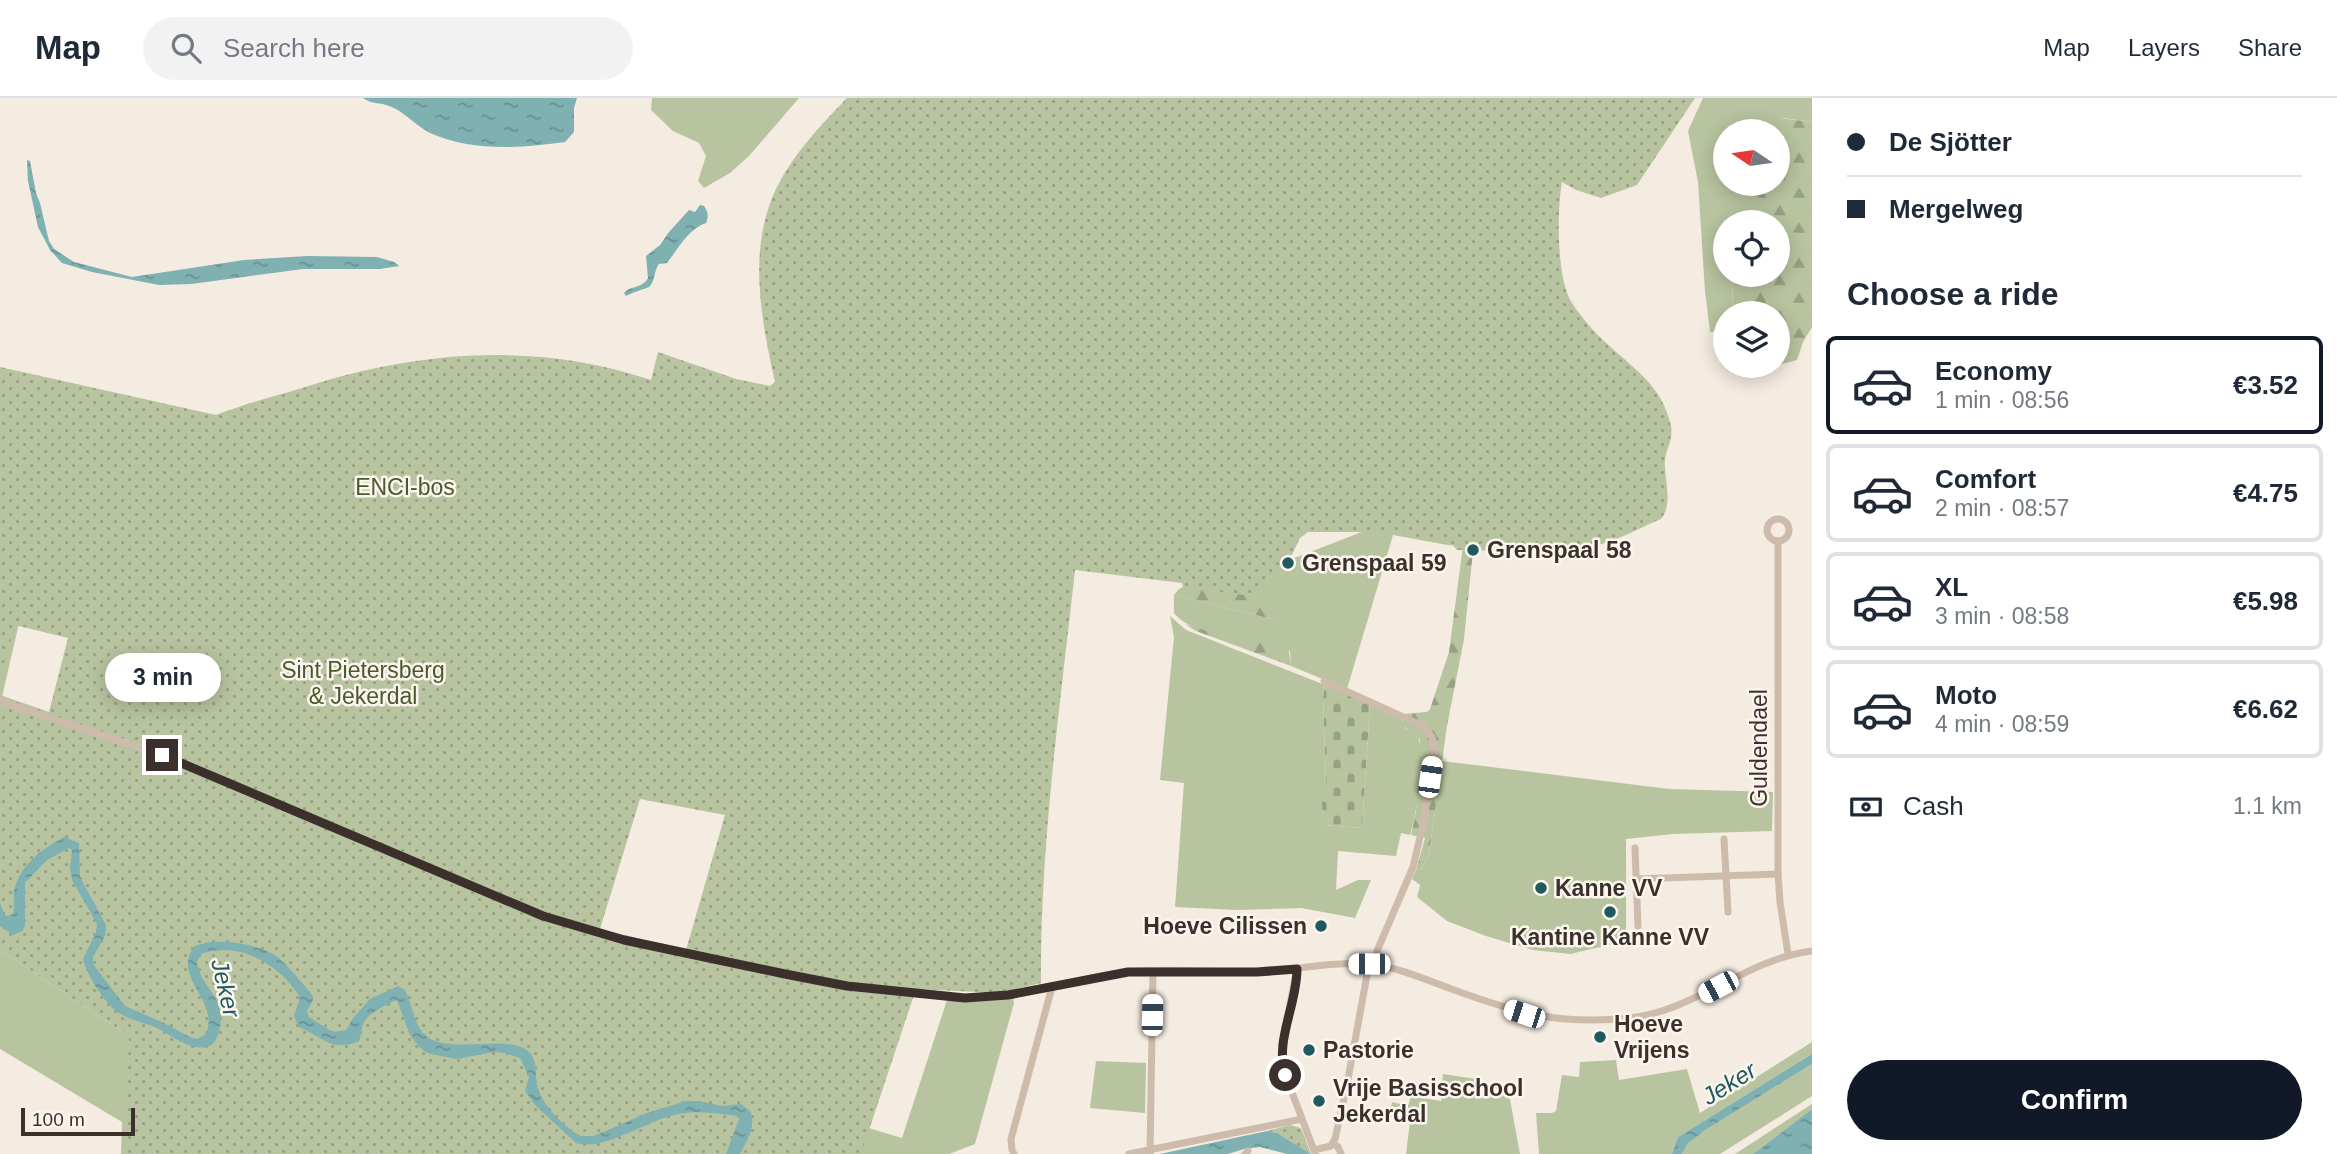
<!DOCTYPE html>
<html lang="en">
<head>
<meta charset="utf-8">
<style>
	:root { --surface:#fff; --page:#f2f2f3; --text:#1f2937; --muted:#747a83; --line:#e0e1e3; --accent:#111827 }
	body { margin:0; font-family:Arial,sans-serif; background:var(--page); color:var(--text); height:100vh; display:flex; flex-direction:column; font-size:26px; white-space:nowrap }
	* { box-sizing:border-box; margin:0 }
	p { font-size:23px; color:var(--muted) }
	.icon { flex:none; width:38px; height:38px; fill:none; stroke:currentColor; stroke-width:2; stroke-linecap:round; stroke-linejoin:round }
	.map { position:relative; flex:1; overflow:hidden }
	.side { display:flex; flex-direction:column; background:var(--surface); width:525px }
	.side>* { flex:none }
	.top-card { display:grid; align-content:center; height:154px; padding:0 35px; background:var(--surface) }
	.needle { width:46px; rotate:283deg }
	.tools { position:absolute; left:1713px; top:21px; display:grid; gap:14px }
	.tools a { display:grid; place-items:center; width:77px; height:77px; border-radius:50%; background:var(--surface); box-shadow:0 4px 18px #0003; font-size:35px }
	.scale { position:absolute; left:21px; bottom:18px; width:114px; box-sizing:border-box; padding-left:7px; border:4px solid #3b302b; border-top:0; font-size:19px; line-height:24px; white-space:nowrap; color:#3b302b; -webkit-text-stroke:5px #fbf5ee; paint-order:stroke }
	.end { position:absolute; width:32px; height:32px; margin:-16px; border:9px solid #3b302b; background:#fff; box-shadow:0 0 0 4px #fff }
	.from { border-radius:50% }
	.bubble { position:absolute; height:49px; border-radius:24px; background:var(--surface); box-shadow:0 4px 18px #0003; font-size:23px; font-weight:700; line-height:49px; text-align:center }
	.car { position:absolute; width:21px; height:42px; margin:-21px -10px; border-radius:9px; box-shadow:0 0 5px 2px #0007; background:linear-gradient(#fff 24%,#345 0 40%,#fff 0 76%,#345 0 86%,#fff 0) }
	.top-card b { display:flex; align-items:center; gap:24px; height:66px; font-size:26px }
	.top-card b+b { border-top:2px solid var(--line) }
	.top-card i { width:18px; height:18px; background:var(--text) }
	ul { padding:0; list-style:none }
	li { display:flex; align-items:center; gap:21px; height:98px; margin:0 14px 10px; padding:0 21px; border:4px solid var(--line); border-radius:10px }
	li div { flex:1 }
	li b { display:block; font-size:26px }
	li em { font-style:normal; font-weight:700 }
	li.current { border-color:var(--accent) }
	li>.icon { width:63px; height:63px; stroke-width:1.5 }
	h2 { padding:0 35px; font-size:32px; line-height:84px }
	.pay { display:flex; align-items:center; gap:18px; height:77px; padding:0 35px; font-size:26px }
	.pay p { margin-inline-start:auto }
	.button { display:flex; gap:14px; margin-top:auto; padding:14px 35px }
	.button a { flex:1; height:80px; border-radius:42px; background:var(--accent); color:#fff; font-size:28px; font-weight:700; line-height:80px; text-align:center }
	header { display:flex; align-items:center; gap:42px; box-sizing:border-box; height:98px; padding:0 35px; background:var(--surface); border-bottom:2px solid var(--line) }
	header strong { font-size:33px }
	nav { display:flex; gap:38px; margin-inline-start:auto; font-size:24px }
	.search { width:490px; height:63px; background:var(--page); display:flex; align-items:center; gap:18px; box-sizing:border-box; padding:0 24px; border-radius:38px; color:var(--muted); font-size:26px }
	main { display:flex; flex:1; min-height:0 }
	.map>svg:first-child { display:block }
	.grass { fill:#b8c4a0 }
	.forest { fill:url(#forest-firs) }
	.cemetery { fill:url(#cemetery-stones) }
	.park { fill:url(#park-dots); fill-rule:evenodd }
	.water { fill:url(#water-ripples) }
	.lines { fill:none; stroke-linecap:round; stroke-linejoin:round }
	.minor { stroke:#cdbbac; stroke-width:7 }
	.route { stroke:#3b302b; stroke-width:9 }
	.poi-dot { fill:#1f5a5e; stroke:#fbf5ee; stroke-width:2.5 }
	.labels { text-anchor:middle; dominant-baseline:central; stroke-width:5; stroke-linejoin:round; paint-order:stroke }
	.park-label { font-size:23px; fill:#4a5a2e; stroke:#fbf5ee }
	.poi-label { font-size:23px; font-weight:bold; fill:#3b302b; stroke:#fbf5ee; text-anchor:start }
	.street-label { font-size:23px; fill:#3b302b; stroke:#fbf5ee }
	.water-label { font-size:24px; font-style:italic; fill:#1f5a5e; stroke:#fbf5ee }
</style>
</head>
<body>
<header>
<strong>Map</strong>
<div class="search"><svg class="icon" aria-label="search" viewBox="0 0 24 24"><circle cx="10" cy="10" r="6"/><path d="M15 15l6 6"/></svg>Search here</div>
<nav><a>Map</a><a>Layers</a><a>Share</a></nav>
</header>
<main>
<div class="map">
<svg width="1812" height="1056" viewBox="0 0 1812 1056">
	<defs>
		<pattern id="forest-firs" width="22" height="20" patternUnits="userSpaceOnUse" patternTransform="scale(1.75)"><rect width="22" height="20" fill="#b8c4a0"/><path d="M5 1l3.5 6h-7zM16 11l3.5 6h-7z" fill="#97a083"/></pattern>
		<pattern id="cemetery-stones" width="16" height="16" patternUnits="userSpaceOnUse" patternTransform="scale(1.75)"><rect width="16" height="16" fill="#b8c4a0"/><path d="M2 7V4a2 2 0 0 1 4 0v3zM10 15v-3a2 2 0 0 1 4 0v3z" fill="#97a083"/></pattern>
		<pattern id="park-dots" width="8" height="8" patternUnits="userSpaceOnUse" patternTransform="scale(1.75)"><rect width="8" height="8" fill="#b8c4a0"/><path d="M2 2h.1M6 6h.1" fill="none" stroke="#97a083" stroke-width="1.8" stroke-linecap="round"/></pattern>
		<pattern id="water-ripples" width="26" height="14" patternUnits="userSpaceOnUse" patternTransform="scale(1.75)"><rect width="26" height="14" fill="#7fb0b2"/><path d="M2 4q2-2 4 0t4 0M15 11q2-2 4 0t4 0" fill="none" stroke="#699091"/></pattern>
	</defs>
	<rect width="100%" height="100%" fill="#f4ebe1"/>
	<!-- grass -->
	<g class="grass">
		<path d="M 652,0 L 799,0 L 749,58 L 730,75 L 704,90 L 698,83 L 706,58 L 699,45 L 673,33 L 651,12 Z"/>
		<path d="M 1703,0 L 1812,0 L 1812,24 L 1783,20 L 1766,28 L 1765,33 L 1726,33 L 1726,86 L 1758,86 L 1758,124 L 1726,124 L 1726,177 L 1732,177 L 1733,215 L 1726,215 L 1725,232 L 1710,234 L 1705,193 L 1698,84 L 1688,33 Z"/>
		<path d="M 1396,430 L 1463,448 L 1447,447 L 1393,437 L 1347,591 L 1291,568 L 1290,553 C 1260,546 1192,539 1174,515 L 1174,497 L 1276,522 L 1237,494 L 1271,469 L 1367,432 Z"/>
		<path d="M 1170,518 L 1186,532 L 1325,587 L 1323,600 L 1326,685 L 1322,685 L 1323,727 L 1362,730 L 1370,607 L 1401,620 L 1405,630 L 1418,638 C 1425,660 1417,715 1410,737 L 1401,735 L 1396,758 L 1338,753 L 1336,792 L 1358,782 L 1371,782 L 1355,820 L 1301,810 L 1237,812 L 1175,809 L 1184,685 L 1160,682 L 1174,539 Z"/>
		<path d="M 0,524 L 19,525 L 2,599 L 0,599 Z"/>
		<path d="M 1442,663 L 1669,691 L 1773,694 L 1772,733 L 1673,736 L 1626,741 L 1626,843 L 1570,856 L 1533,852 L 1486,838 L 1447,823 L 1417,799 L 1420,787 L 1412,781 L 1416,772 L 1422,770 L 1429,756 Z"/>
		<path d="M 0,691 L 795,1008 L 902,1040 L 947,902 L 1013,899 L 1014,905 L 975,1046 L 949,1056 L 740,1056 L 0,805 Z"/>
		<path d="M 0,852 L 126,936 L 726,1056 L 121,1056 L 122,1024 L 0,951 Z"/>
		<path d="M 1812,944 L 1812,956 L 1678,1039 L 1672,1056 L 1539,1056 L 1536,1015 L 1552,1015 L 1556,1013 L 1562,977 L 1579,979 L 1580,964 L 1616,962 L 1619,982 L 1687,971 L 1700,1015 Z"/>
		<path d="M 1096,963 L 1146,965 L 1145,1015 L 1090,1010 Z"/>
		<path d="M 1812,966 L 1812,998 L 1720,1056 L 1682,1056 L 1686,1046 L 1704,1033 Z"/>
		<path d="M 1443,976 L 1476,981 L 1477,989 L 1509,996 L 1520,1056 L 1406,1056 L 1410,1023 L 1384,1019 L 1385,1013 L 1390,1014 L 1392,1004 L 1408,1008 L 1411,998 L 1441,1003 Z"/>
		<path d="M 1812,1006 L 1812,1011 L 1753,1056 L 1735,1056 Z"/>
	</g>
	<!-- forest -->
	<g class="forest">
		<path d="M 1773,19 L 1812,24 L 1812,229 L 1803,244 L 1797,262 L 1778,267 L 1778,215 L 1733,215 L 1732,177 L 1778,177 L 1778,124 L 1758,124 L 1758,86 L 1778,86 L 1778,33 L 1765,33 Z"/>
		<path d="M 1463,448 L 1476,452 L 1473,453 L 1464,541 L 1447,628 L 1429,756 L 1422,770 L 1416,772 L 1425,740 L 1411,737 L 1416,713 L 1420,641 L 1402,627 L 1403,616 L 1427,614 L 1430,611 L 1449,554 Z"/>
		<path d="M 1188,486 C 1218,491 1262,490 1276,522 L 1174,497 L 1179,491 Z"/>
		<path d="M 1185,526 L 1229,540 L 1288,547 L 1291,568 L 1196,533 Z"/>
	</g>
	<!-- cemetery -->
	<path class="cemetery" d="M 1325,587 L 1370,607 L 1362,730 L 1323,727 L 1321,685 L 1326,685 L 1323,600 Z"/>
	<!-- park -->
	<g class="park">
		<path d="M 847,0 L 1695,0 L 1637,87 L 1601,100 L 1576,92 L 1562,84 C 1557,112 1556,180 1572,205 C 1580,217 1592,232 1603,242 C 1632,270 1662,286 1671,328 C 1674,343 1663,355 1665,370 C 1666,386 1672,408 1661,421 C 1639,430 1617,443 1594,448 C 1548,458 1503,452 1457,452 L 1451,445 L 1390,434 L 1308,434 L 1300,440 L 1288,465 L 1251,498 L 1183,489 L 1182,485 L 1075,472 C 1060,609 1040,747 1041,885 L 999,895 L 916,891 L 861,1056 L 123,1056 L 129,942 L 126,936 L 0,852 L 0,597 L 49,614 L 68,540 L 15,527 L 0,579 L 0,269 L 216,317 C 249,304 284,296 318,285 C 429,252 540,245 651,282 L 658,254 L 736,281 L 770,288 L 775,284 C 761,221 747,150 777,89 C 794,55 821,27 847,0 ZM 640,701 L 725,717 L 686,852 L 600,831 Z"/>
		<path d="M 1290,1027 L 1301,1030 L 1311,1056 L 1277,1035 L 1267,1033 Z"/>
	</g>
	<!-- water -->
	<g class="water">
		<path d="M 363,0 L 577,0 L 574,10 L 574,34 L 565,44 C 522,50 472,54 430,35 C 416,28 404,13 389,8 C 379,4 374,7 363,0 Z"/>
		<path d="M 27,62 L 30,63 L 36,95 L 40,105 L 49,143 L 54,151 L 74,164 L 132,179 L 244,162 L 307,158 L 377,159 L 394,164 L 399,168 L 380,171 L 303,171 L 191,186 L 159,187 L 92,174 L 62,165 L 50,152 L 38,129 L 28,83 Z"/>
		<path d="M 700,107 L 704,108 C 708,114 709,118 706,125 C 688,131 678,151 667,165 L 659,166 C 654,172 655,184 649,189 C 647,190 631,195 626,198 L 624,195 C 631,187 642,191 648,180 L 646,158 L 660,147 L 669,134 L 689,112 L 695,114 Z"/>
		<path d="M 64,739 L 79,745 L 80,779 L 106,827 L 105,838 L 93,859 L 93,866 L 125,908 L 162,924 L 192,940 L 197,941 L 206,936 C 220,901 170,879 195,848 C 216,839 257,845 276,858 C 289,868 300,883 311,895 L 313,902 L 307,913 L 309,919 L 333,934 L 346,932 L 353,920 L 370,901 L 398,888 L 405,892 C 411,904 415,927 424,936 C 446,959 508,934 529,954 C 539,964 534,979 538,990 C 543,1008 565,1030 581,1038 L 594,1038 L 647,1015 L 686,1003 L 699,1003 L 722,1008 L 741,1006 L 751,1014 C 755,1032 748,1040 740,1056 L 726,1056 L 739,1021 L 738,1018 C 719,1016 698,1012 679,1016 C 648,1021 605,1054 576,1045 L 536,1008 L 525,993 L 529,979 L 520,960 L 505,955 L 495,954 L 456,961 L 427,955 L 419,949 L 410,937 L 397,902 C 387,906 368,915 363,926 C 361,932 361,938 359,943 C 332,955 323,939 299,929 L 294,918 L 300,899 C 280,867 239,842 201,856 L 197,864 C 200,890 228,898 219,934 C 210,968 171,937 155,929 C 142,924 126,921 115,912 C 102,901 87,877 83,861 L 96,834 L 97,826 L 72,782 L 70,769 L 72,752 L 69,750 L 47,762 L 25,785 L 25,828 L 22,833 L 13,837 L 0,828 L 0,805 L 4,816 L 7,818 L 13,816 C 15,808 13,801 14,793 C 19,768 43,750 64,739 Z"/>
		<path d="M 1812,956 L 1812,966 L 1704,1033 L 1687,1046 L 1682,1056 L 1672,1056 L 1678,1039 Z"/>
		<path d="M 1812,1011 L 1812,1056 L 1753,1056 Z"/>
		<path d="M 1267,1033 L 1277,1035 L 1311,1056 L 1287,1056 L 1260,1049 L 1244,1051 L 1228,1056 L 1160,1056 Z"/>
	</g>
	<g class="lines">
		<!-- minor -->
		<g class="minor">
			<circle cx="1778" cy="432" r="11"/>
			<path d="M 1778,443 L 1778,776 L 1780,804 L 1788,856"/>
			<path d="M 1324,583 L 1423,628 L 1432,639 L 1434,650 L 1424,722 L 1413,769 L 1377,853 L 1375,867"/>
			<path d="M 0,603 L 162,657 L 543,818 C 595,836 648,848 701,859 C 765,873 829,886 895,893 C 923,896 951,901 979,900 C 1030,898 1078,879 1128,874 C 1171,870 1215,875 1258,874 C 1295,872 1333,863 1369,866 C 1399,869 1429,883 1457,893 C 1520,916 1561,927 1629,920 C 1696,913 1746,861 1812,853"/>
			<path d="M 1724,741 L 1728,814"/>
			<path d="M 1635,750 L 1638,828"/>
			<path d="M 1636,781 L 1778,776"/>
			<path d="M 1297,871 L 1282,947 L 1282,968 L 1315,1055"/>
			<path d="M 1333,1045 L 1338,1049 L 1341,1056"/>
			<path d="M 1314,1052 L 1331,1048 L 1335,1041 L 1346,992 L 1369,866"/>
			<path d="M 1014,1056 L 1012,1052 L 1011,1041 L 1052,889"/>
			<path d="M 1129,1056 L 1302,1021"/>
			<path d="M 1150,1056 L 1153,873"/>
			<path d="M 1245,1056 L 1248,1053"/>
		</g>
	</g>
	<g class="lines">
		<!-- route -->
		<path class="route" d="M 162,657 L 543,818 L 624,842 L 785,876 L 847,888 L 965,900 L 1008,897 L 1128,874 L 1257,874 L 1297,871 C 1297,907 1275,941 1285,977"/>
	</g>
	<!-- markers -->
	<g class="poi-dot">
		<circle cx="1473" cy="452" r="7"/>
		<circle cx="1288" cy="465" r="7"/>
		<circle cx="1541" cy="790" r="7"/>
		<circle cx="1610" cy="814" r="7"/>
		<circle cx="1321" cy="828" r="7"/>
		<circle cx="1600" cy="939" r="7"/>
		<circle cx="1309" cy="952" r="7"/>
		<circle cx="1319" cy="1003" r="7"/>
	</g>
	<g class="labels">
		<!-- park labels -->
		<g class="park-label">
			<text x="405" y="389">ENCI-bos</text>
			<text x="363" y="572">Sint Pietersberg<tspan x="363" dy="26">&amp; Jekerdal</tspan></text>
		</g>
		<!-- poi labels -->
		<g class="poi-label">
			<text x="1487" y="452">Grenspaal 58</text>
			<text x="1302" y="465">Grenspaal 59</text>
			<text x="1555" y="790">Kanne VV</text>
			<text x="1307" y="828" text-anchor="end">Hoeve Cilissen</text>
			<text x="1610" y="839" text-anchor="middle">Kantine Kanne VV</text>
			<text x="1614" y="926">Hoeve<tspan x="1614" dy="26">Vrijens</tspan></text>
			<text x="1323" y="952">Pastorie</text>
			<text x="1333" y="990">Vrije Basisschool<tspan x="1333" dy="26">Jekerdal</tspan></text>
		</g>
		<!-- street labels -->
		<g class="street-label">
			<text transform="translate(1759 650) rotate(-90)">Guldendael</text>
		</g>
		<!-- water labels -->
		<g class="water-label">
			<text transform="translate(226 890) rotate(77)">Jeker</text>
			<text transform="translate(1729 985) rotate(-32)">Jeker</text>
		</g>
	</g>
</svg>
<div class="tools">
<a><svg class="needle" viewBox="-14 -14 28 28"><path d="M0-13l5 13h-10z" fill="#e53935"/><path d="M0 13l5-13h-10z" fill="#747a83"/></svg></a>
<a><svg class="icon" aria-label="locate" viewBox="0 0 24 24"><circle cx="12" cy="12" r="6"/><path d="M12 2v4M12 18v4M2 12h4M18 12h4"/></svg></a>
<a><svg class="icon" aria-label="layers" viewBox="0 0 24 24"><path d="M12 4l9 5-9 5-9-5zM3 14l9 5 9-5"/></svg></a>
</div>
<div class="scale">100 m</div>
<i class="end from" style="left:1285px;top:977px"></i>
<i class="end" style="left:162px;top:657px"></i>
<div class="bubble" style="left:105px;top:555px;width:116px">3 min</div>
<i class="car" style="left:1430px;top:679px;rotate:8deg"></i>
<i class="car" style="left:1369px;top:866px;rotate:270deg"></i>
<i class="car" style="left:1718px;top:889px;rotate:242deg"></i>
<i class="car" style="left:1524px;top:916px;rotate:288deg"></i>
<i class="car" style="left:1152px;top:917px;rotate:1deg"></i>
</div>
<section class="side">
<div class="top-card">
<b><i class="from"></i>De Sjötter</b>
<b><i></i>Mergelweg</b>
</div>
<h2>Choose a ride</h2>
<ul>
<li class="current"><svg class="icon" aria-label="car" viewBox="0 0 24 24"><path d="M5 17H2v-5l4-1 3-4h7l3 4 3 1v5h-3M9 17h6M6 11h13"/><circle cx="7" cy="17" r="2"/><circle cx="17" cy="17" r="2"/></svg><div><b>Economy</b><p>1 min · 08:56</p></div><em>€3.52</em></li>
<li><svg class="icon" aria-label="car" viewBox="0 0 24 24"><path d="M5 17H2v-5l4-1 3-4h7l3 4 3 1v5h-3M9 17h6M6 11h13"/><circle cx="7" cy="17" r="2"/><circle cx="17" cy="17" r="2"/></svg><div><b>Comfort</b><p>2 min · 08:57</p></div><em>€4.75</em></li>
<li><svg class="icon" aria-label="car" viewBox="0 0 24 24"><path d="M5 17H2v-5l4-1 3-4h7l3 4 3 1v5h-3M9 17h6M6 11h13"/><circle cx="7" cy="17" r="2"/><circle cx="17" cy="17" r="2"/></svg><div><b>XL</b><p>3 min · 08:58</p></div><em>€5.98</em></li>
<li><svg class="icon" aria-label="car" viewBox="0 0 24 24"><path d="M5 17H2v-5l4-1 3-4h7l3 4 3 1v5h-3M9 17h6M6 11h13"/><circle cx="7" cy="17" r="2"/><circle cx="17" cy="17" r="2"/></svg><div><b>Moto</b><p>4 min · 08:59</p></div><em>€6.62</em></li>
</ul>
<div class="pay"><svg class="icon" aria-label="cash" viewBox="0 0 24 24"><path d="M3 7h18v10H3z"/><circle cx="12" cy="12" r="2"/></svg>Cash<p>1.1 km</p></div>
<div class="button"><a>Confirm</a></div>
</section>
</main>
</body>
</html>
